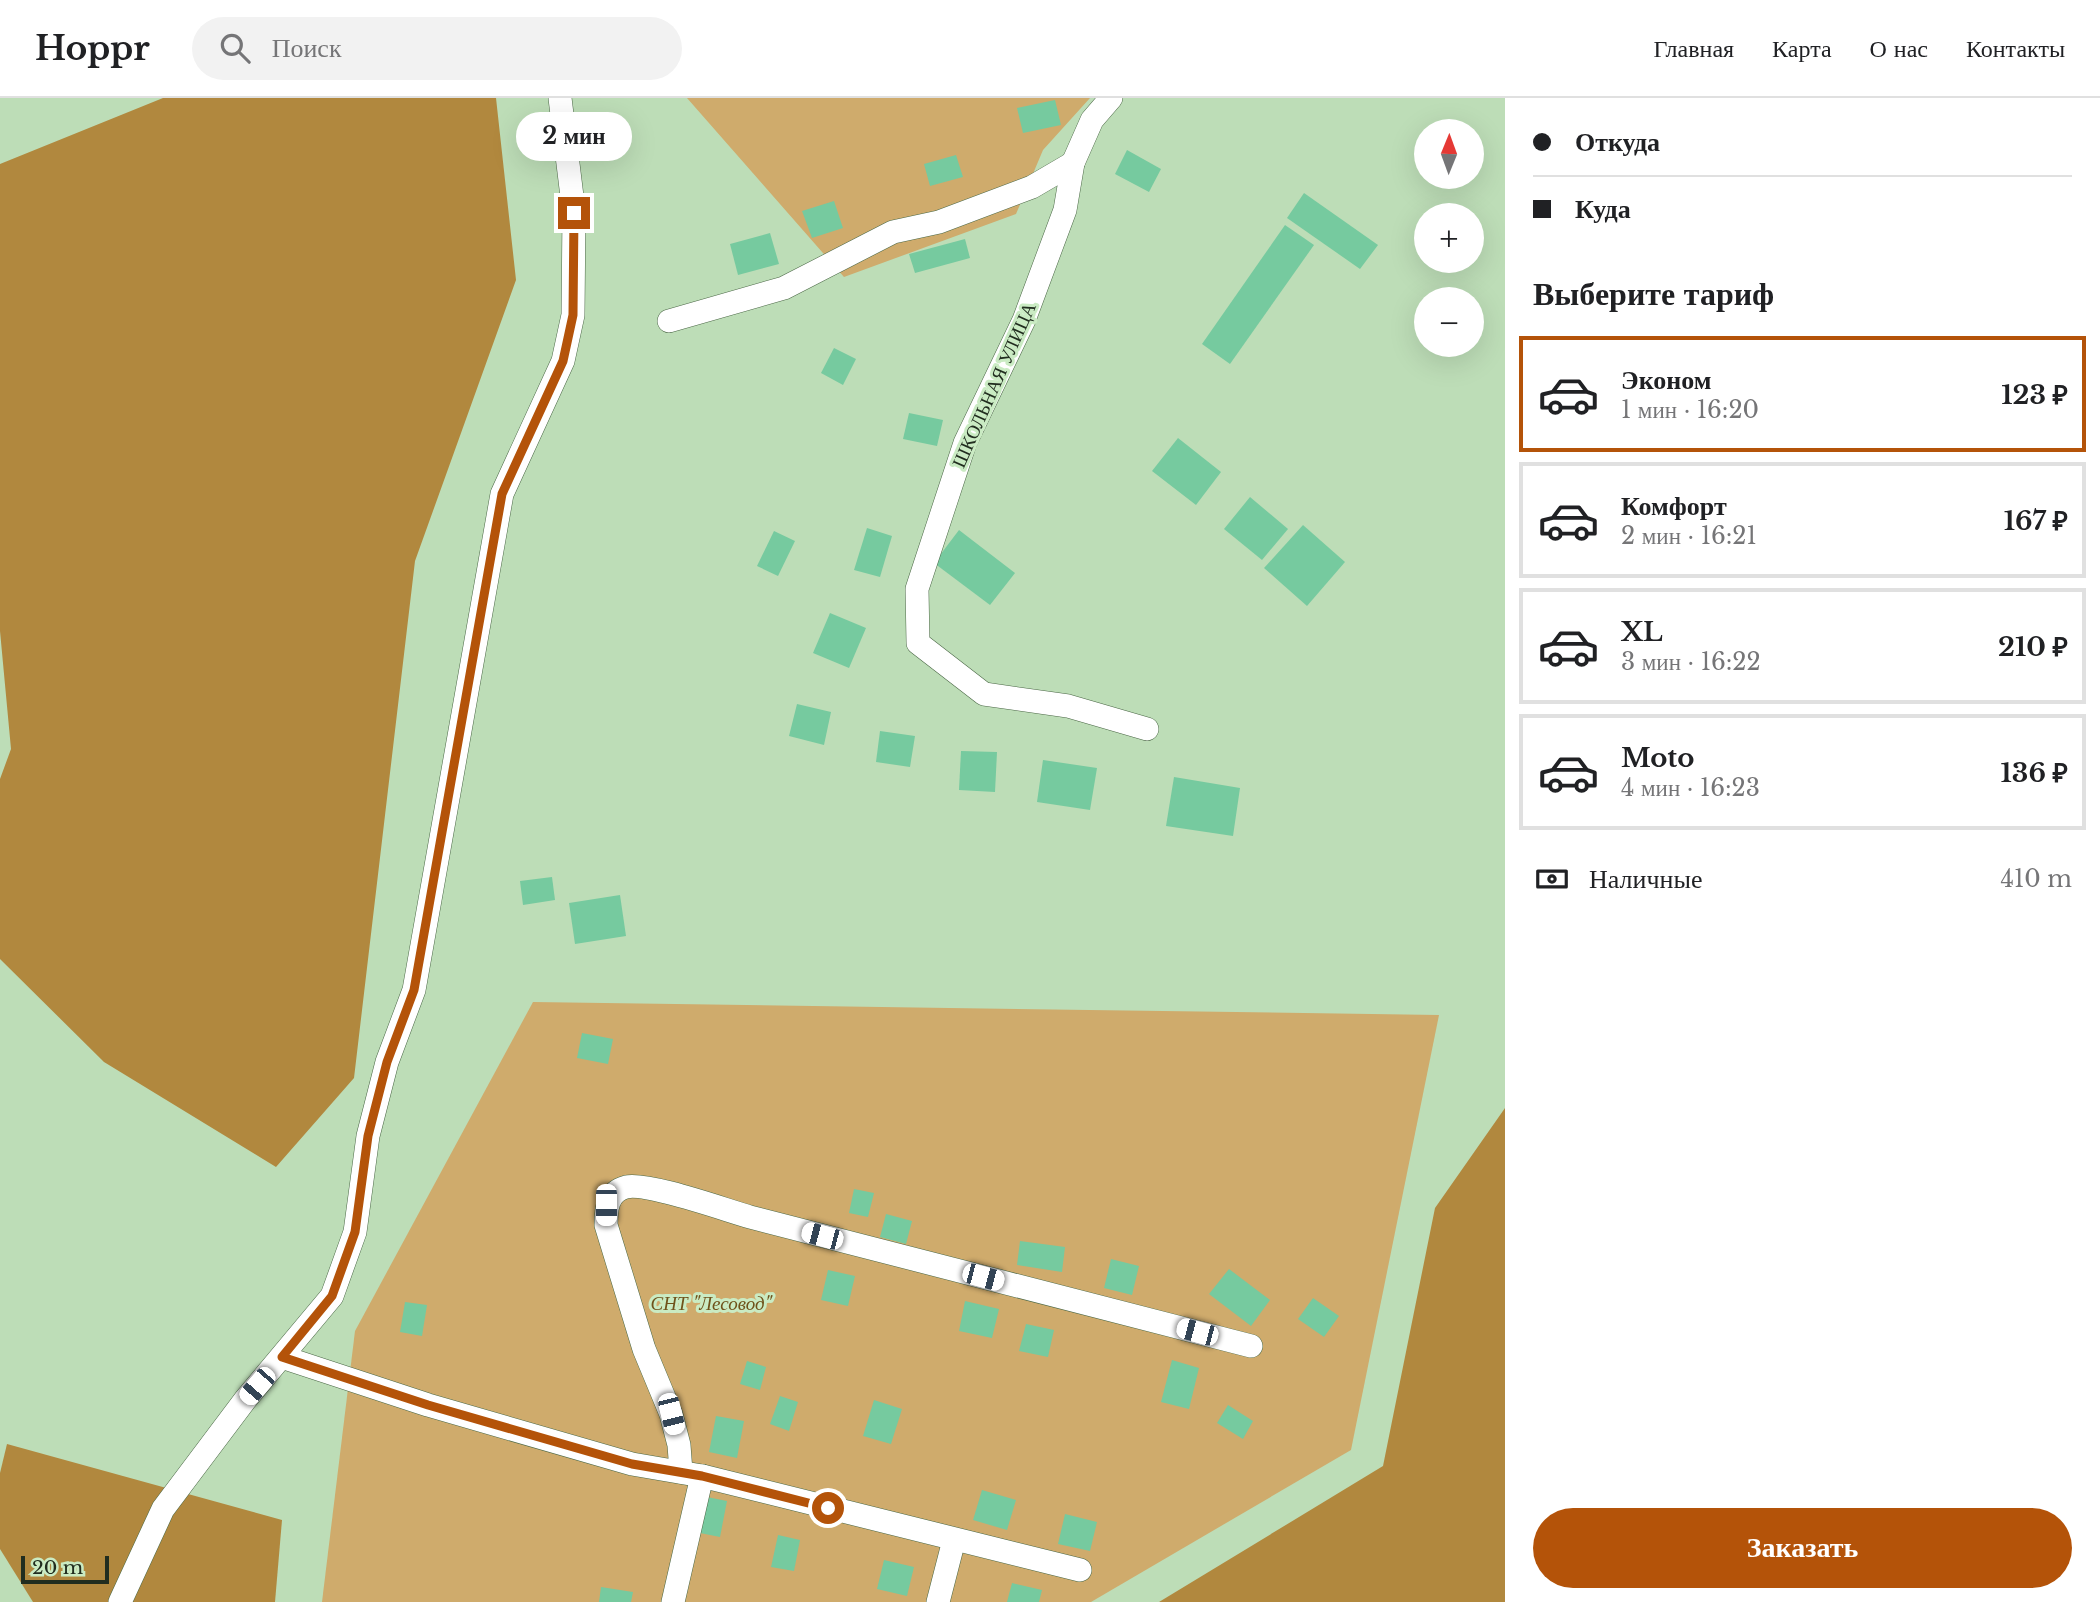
<!DOCTYPE html>
<html lang="ru">
<head>
<meta charset="utf-8">
<style>
	:root { --surface:#fff; --page:#f2f2f2; --text:#202124; --muted:#757577; --line:#e0e0e0; --accent:#b45309 }
	body { margin:0; font-family:"Libre Baskerville",serif; background:var(--page); color:var(--text); height:100vh; display:flex; flex-direction:column; font-size:26px; white-space:nowrap }
	* { box-sizing:border-box; margin:0 }
	p { font-size:23px; color:var(--muted) }
	.icon { flex:none; width:38px; height:38px; fill:none; stroke:currentColor; stroke-width:2; stroke-linecap:round; stroke-linejoin:round }
	.map { position:relative; flex:1; overflow:hidden }
	.drawer { display:flex; flex-direction:column; background:var(--surface); width:595px }
	.drawer>* { flex:none }
	.banner { display:grid; align-content:center; height:154px; padding:0 28px; background:var(--surface) }
	.needle { width:46px; rotate:1deg }
	.tools { position:absolute; left:1414px; top:21px; display:grid; gap:14px }
	.tools a { display:grid; place-items:center; width:70px; height:70px; border-radius:50%; background:var(--surface); box-shadow:0 7px 28px #0002; font-size:35px }
	.scale { position:absolute; left:21px; bottom:18px; width:88px; box-sizing:border-box; padding-left:7px; border:4px solid #212d1f; border-top:0; font-size:19px; line-height:24px; white-space:nowrap; color:#212d1f; -webkit-text-stroke:5px #caebc3; paint-order:stroke }
	.end { position:absolute; width:32px; height:32px; margin:-16px; border:9px solid #b45309; background:#fff; box-shadow:0 0 0 4px #fff }
	.from { border-radius:50% }
	.bubble { position:absolute; height:49px; border-radius:24px; background:var(--surface); box-shadow:0 7px 28px #0002; font-size:23px; font-weight:700; line-height:49px; text-align:center }
	.car { position:absolute; width:21px; height:42px; margin:-21px -10px; border-radius:9px; box-shadow:0 0 5px 2px #0007; background:linear-gradient(#fff 24%,#345 0 40%,#fff 0 76%,#345 0 86%,#fff 0) }
	.banner b { display:flex; align-items:center; gap:24px; height:66px; font-size:26px }
	.banner b+b { border-top:2px solid var(--line) }
	.banner i { width:18px; height:18px; background:var(--text) }
	ul { padding:0; list-style:none }
	li { display:flex; align-items:center; gap:21px; height:116px; margin:0 14px 10px; padding:0 14px; border:4px solid var(--line); border-radius:0px }
	li div { flex:1 }
	li b { display:block; font-size:26px }
	li em { font-style:normal; font-weight:700 }
	li.selected { border-color:var(--accent) }
	li>.icon { width:63px; height:63px; stroke-width:1.5 }
	h2 { padding:0 28px; font-size:32px; line-height:84px }
	.pay { display:flex; align-items:center; gap:18px; height:77px; padding:0 28px; font-size:26px }
	.pay p { margin-inline-start:auto }
	.cta { display:flex; gap:14px; margin-top:auto; padding:14px 28px }
	.cta a { flex:1; height:80px; border-radius:42px; background:var(--accent); color:#fff; font-size:28px; font-weight:700; line-height:80px; text-align:center }
	header { display:flex; align-items:center; gap:42px; box-sizing:border-box; height:98px; padding:0 35px; background:var(--surface); border-bottom:2px solid var(--line) }
	header strong { font-size:33px }
	nav { display:flex; gap:38px; margin-inline-start:auto; font-size:24px }
	.search { width:490px; height:63px; background:var(--page); display:flex; align-items:center; gap:18px; box-sizing:border-box; padding:0 24px; border-radius:38px; color:var(--muted); font-size:26px }
	main { display:flex; flex:1; min-height:0 }
	.map>svg:first-child { display:block }
	.green { fill:#cfab6c }
	.forest { fill:#b1883e }
	.building { fill:#76ca9f }
	.lines { fill:none; stroke-linecap:round; stroke-linejoin:round }
	.minor-casing { stroke:#4a6745; stroke-width:24 }
	.minor { stroke:#fff; stroke-width:23 }
	.route { stroke:#b45309; stroke-width:9 }
	.labels { text-anchor:middle; dominant-baseline:central; stroke-width:6; stroke-linejoin:round; paint-order:stroke }
	.street-label { font-size:19px; fill:#212d1f; stroke:#caebc3 }
	.park-label { font-size:19px; font-style:italic; fill:#6f521a; stroke:#caebc3 }
</style>
</head>
<body>
<header>
<strong>Hoppr</strong>
<div class="search"><svg class="icon" aria-label="search" viewBox="0 0 24 24"><circle cx="10" cy="10" r="6"/><path d="M15 15l6 6"/></svg>Поиск</div>
<nav><a>Главная</a><a>Карта</a><a>О нас</a><a>Контакты</a></nav>
</header>
<main>
<div class="map">
<svg width="1505" height="1504" viewBox="0 0 1505 1504">
	<rect width="100%" height="100%" fill="#bdddb7"/>
	<!-- green -->
	<g class="green">
		<path d="M 687,0 L 1090,0 L 1043,52 L 1016,116 L 844,179 Z"/>
		<path d="M 533,904 L 1439,917 L 1351,1352 L 1091,1504 L 322,1504 L 355,1233 Z"/>
	</g>
	<!-- forest -->
	<g class="forest">
		<path d="M 163,0 L 496,0 L 516,182 L 415,463 L 354,980 L 276,1069 L 104,964 L 0,861 L 0,681 L 11,651 L 0,533 L 0,66 Z"/>
		<path d="M 1505,1010 L 1505,1504 L 1159,1504 L 1383,1368 L 1435,1110 Z"/>
		<path d="M 7,1346 L 282,1422 L 275,1504 L 33,1504 L 0,1451 L 0,1375 Z"/>
	</g>
	<!-- building -->
	<g class="building">
		<path d="M 1055,2 L 1061,27 L 1023,35 L 1017,10 Z"/>
		<path d="M 1127,52 L 1161,71 L 1149,94 L 1115,76 Z"/>
		<path d="M 956,57 L 963,79 L 930,88 L 924,66 Z"/>
		<path d="M 1304,95 L 1378,147 L 1360,171 L 1287,120 Z"/>
		<path d="M 834,103 L 843,130 L 812,140 L 802,113 Z"/>
		<path d="M 1285,127 L 1314,147 L 1230,266 L 1202,246 Z"/>
		<path d="M 770,135 L 779,166 L 738,177 L 730,146 Z"/>
		<path d="M 965,141 L 970,160 L 915,175 L 909,156 Z"/>
		<path d="M 834,250 L 856,261 L 843,287 L 821,275 Z"/>
		<path d="M 909,315 L 943,322 L 937,348 L 903,341 Z"/>
		<path d="M 1178,340 L 1221,374 L 1196,407 L 1152,373 Z"/>
		<path d="M 1250,399 L 1288,431 L 1262,462 L 1224,431 Z"/>
		<path d="M 1303,427 L 1345,464 L 1307,508 L 1264,470 Z"/>
		<path d="M 867,430 L 892,438 L 880,479 L 854,472 Z"/>
		<path d="M 959,432 L 1015,475 L 990,507 L 934,465 Z"/>
		<path d="M 774,433 L 795,443 L 778,478 L 757,468 Z"/>
		<path d="M 830,515 L 866,530 L 849,570 L 813,555 Z"/>
		<path d="M 797,606 L 831,614 L 824,647 L 789,638 Z"/>
		<path d="M 880,633 L 915,638 L 910,669 L 876,664 Z"/>
		<path d="M 961,653 L 997,654 L 995,694 L 959,692 Z"/>
		<path d="M 1043,662 L 1097,670 L 1090,712 L 1037,704 Z"/>
		<path d="M 1174,679 L 1240,690 L 1233,738 L 1166,728 Z"/>
		<path d="M 552,779 L 555,802 L 523,807 L 520,783 Z"/>
		<path d="M 620,797 L 626,838 L 575,846 L 569,805 Z"/>
		<path d="M 582,935 L 613,941 L 608,966 L 577,960 Z"/>
		<path d="M 854,1091 L 874,1095 L 868,1119 L 849,1115 Z"/>
		<path d="M 886,1116 L 912,1123 L 906,1146 L 880,1139 Z"/>
		<path d="M 1020,1143 L 1065,1149 L 1062,1174 L 1017,1167 Z"/>
		<path d="M 1111,1161 L 1139,1168 L 1132,1197 L 1104,1190 Z"/>
		<path d="M 1229,1171 L 1270,1202 L 1251,1228 L 1209,1196 Z"/>
		<path d="M 828,1172 L 855,1178 L 848,1208 L 821,1202 Z"/>
		<path d="M 1313,1200 L 1339,1218 L 1324,1239 L 1298,1221 Z"/>
		<path d="M 965,1203 L 999,1211 L 992,1240 L 959,1233 Z"/>
		<path d="M 405,1204 L 427,1207 L 422,1238 L 400,1234 Z"/>
		<path d="M 1026,1226 L 1054,1232 L 1048,1259 L 1019,1253 Z"/>
		<path d="M 1172,1262 L 1199,1270 L 1189,1311 L 1161,1304 Z"/>
		<path d="M 747,1263 L 766,1269 L 760,1292 L 740,1286 Z"/>
		<path d="M 780,1298 L 798,1304 L 789,1333 L 770,1326 Z"/>
		<path d="M 874,1302 L 902,1311 L 891,1346 L 863,1338 Z"/>
		<path d="M 1228,1307 L 1253,1323 L 1243,1341 L 1217,1325 Z"/>
		<path d="M 716,1318 L 744,1323 L 737,1360 L 709,1354 Z"/>
		<path d="M 982,1392 L 1016,1402 L 1007,1432 L 973,1422 Z"/>
		<path d="M 707,1399 L 727,1403 L 720,1439 L 700,1435 Z"/>
		<path d="M 1065,1416 L 1097,1424 L 1090,1453 L 1058,1446 Z"/>
		<path d="M 778,1437 L 800,1442 L 794,1473 L 771,1469 Z"/>
		<path d="M 884,1462 L 914,1469 L 907,1498 L 877,1491 Z"/>
		<path d="M 1012,1485 L 1042,1492 L 1039,1504 L 1007,1504 Z"/>
		<path d="M 601,1489 L 633,1494 L 631,1504 L 599,1504 Z"/>
	</g>
	<g class="lines">
		<!-- minor casing -->
		<g class="minor-casing">
			<g id="minor">
				<path d="M 1111,0 L 1092,22 L 1073,65 L 1065,112 L 1024,222 L 965,345 L 917,491 L 918,545 L 984,596 L 1068,608 L 1147,631"/>
				<path d="M 669,223 L 784,190 L 893,134 L 939,124 L 1032,89 L 1073,65"/>
				<path d="M 282,1259 L 428,1307 L 632,1366 L 702,1378 L 1080,1472"/>
				<path d="M 681,1374 L 679,1347 L 671,1316 L 644,1251 L 606,1127 C 606,1112 607,1094 626,1089 C 648,1084 725,1112 750,1119 C 917,1162 1084,1205 1251,1248"/>
				<path d="M 120,1504 L 163,1411 L 245,1302 L 332,1198 L 355,1134 L 368,1038 L 387,964 L 414,892 L 502,396 L 563,263 L 573,217 L 574,115 L 560,0"/>
				<path d="M 673,1504 L 702,1378"/>
				<path d="M 938,1504 L 954,1442"/>
			</g>
		</g>
		<!-- minor -->
		<use href="#minor" class="minor"/>
	</g>
	<g class="lines">
		<!-- route -->
		<path class="route" d="M 574,115 L 573,217 L 563,263 L 502,396 L 414,892 L 387,964 L 368,1038 L 355,1134 L 332,1198 L 282,1259 L 428,1307 L 632,1366 L 702,1378 L 828,1410"/>
	</g>
	<g class="labels">
		<!-- street labels -->
		<g class="street-label">
			<text transform="translate(994 287) rotate(-66)">ШКОЛЬНАЯ УЛИЦА</text>
		</g>
		<!-- park labels -->
		<g class="park-label">
			<text x="711" y="1205">СНТ "Лесовод"</text>
		</g>
	</g>
</svg>
<div class="tools">
<a><svg class="needle" viewBox="-14 -14 28 28"><path d="M0-13l5 13h-10z" fill="#e53935"/><path d="M0 13l5-13h-10z" fill="#757577"/></svg></a>
<a>+</a>
<a>−</a>
</div>
<div class="scale">20 m</div>
<i class="end from" style="left:828px;top:1410px"></i>
<i class="end" style="left:574px;top:115px"></i>
<div class="bubble" style="left:516px;top:14px;width:116px">2 мин</div>
<i class="car" style="left:606px;top:1107px;rotate:180deg"></i>
<i class="car" style="left:822px;top:1138px;rotate:285deg"></i>
<i class="car" style="left:983px;top:1179px;rotate:105deg"></i>
<i class="car" style="left:1197px;top:1234px;rotate:285deg"></i>
<i class="car" style="left:257px;top:1288px;rotate:221deg"></i>
<i class="car" style="left:671px;top:1316px;rotate:166deg"></i>
</div>
<section class="drawer">
<div class="banner">
<b><i class="from"></i>Откуда</b>
<b><i></i>Куда</b>
</div>
<h2>Выберите тариф</h2>
<ul>
<li class="selected"><svg class="icon" aria-label="car" viewBox="0 0 24 24"><path d="M5 17H2v-5l4-1 3-4h7l3 4 3 1v5h-3M9 17h6M6 11h13"/><circle cx="7" cy="17" r="2"/><circle cx="17" cy="17" r="2"/></svg><div><b>Эконом</b><p>1 мин · 16:20</p></div><em>123 ₽</em></li>
<li><svg class="icon" aria-label="car" viewBox="0 0 24 24"><path d="M5 17H2v-5l4-1 3-4h7l3 4 3 1v5h-3M9 17h6M6 11h13"/><circle cx="7" cy="17" r="2"/><circle cx="17" cy="17" r="2"/></svg><div><b>Комфорт</b><p>2 мин · 16:21</p></div><em>167 ₽</em></li>
<li><svg class="icon" aria-label="car" viewBox="0 0 24 24"><path d="M5 17H2v-5l4-1 3-4h7l3 4 3 1v5h-3M9 17h6M6 11h13"/><circle cx="7" cy="17" r="2"/><circle cx="17" cy="17" r="2"/></svg><div><b>XL</b><p>3 мин · 16:22</p></div><em>210 ₽</em></li>
<li><svg class="icon" aria-label="car" viewBox="0 0 24 24"><path d="M5 17H2v-5l4-1 3-4h7l3 4 3 1v5h-3M9 17h6M6 11h13"/><circle cx="7" cy="17" r="2"/><circle cx="17" cy="17" r="2"/></svg><div><b>Moto</b><p>4 мин · 16:23</p></div><em>136 ₽</em></li>
</ul>
<div class="pay"><svg class="icon" aria-label="cash" viewBox="0 0 24 24"><path d="M3 7h18v10H3z"/><circle cx="12" cy="12" r="2"/></svg>Наличные<p>410 m</p></div>
<div class="cta"><a>Заказать</a></div>
</section>
</main>
</body>
</html>
